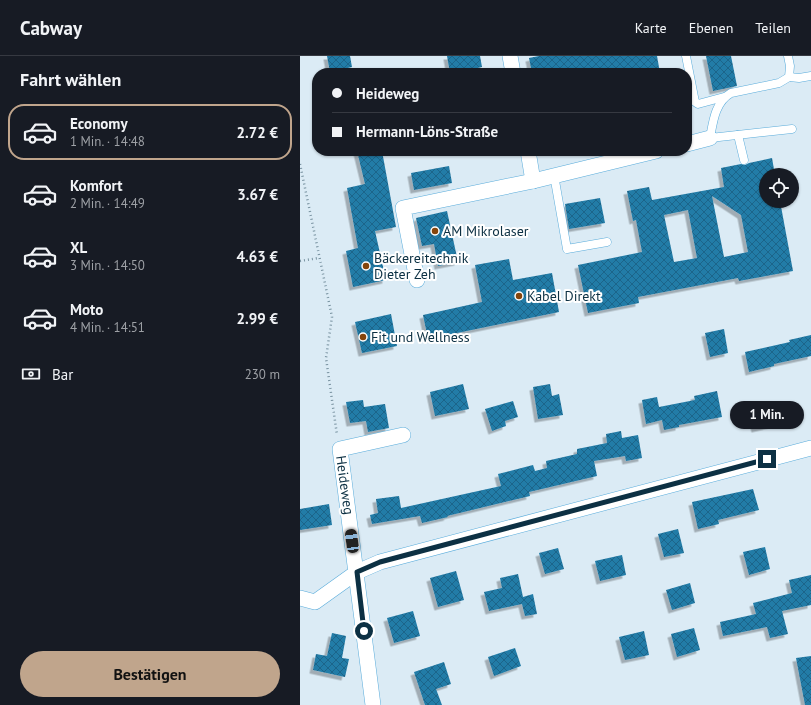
<!DOCTYPE html>
<html lang="de">
<head>
<meta charset="utf-8">
<style>
	:root { --surface:#171b24; --page:#242831; --text:#f1f3f6; --muted:#9ea1a6; --line:#363941; --accent:#c0a58c }
	body { margin:0; font-family:"PT Sans",sans-serif; background:var(--page); color:var(--text); height:100vh; display:flex; flex-direction:column; font-size:15px; white-space:nowrap }
	* { box-sizing:border-box; margin:0 }
	p { font-size:13px; color:var(--muted) }
	.icon { flex:none; width:22px; height:22px; fill:none; stroke:currentColor; stroke-width:2; stroke-linecap:round; stroke-linejoin:round }
	.map { position:relative; flex:1; overflow:hidden }
	.side { display:flex; flex-direction:column; background:var(--surface); width:300px }
	.side>* { flex:none }
	.top-card { position:absolute; left:12px; top:12px; width:380px; height:88px; border-radius:16px; box-shadow:0 1px 3px #0004; display:grid; align-content:center; height:88px; padding:0 20px; background:var(--surface) }
	.tools { position:absolute; left:459px; top:112px; display:grid; gap:8px }
	.tools a { display:grid; place-items:center; width:40px; height:40px; border-radius:50%; background:var(--surface); box-shadow:0 1px 3px #0004; font-size:20px }
	.end { position:absolute; width:18px; height:18px; margin:-9px; border:5px solid #0c3043; background:#fff; box-shadow:0 0 0 2px #fff }
	.from { border-radius:50% }
	.bubble { position:absolute; height:28px; border-radius:14px; background:var(--surface); box-shadow:0 1px 3px #0004; font-size:13px; font-weight:700; line-height:28px; text-align:center }
	.car { position:absolute; width:12px; height:24px; margin:-12px -6px; border-radius:5px; box-shadow:0 0 3px 1px #0007; background:linear-gradient(#222 24%,#8ab4d8 0 40%,#222 0 76%,#8ab4d8 0 86%,#222 0) }
	.top-card b { display:flex; align-items:center; gap:14px; height:38px; font-size:15px }
	.top-card b+b { border-top:1px solid var(--line) }
	.top-card i { width:10px; height:10px; background:var(--text) }
	ul { padding:0; list-style:none }
	li { display:flex; align-items:center; gap:12px; height:56px; margin:0 8px 6px; padding:0 12px; border:2px solid transparent; border-radius:16px }
	li div { flex:1 }
	li b { display:block; font-size:15px }
	li em { font-style:normal; font-weight:700 }
	li.current { border-color:var(--accent) }
	li>.icon { width:36px; height:36px; stroke-width:1.5 }
	h2 { padding:0 20px; font-size:18px; line-height:48px }
	.pay { display:flex; align-items:center; gap:10px; height:44px; padding:0 20px; font-size:15px }
	.pay p { margin-inline-start:auto }
	.cta { display:flex; gap:8px; margin-top:auto; padding:8px 20px }
	.cta a { flex:1; height:46px; border-radius:24px; background:var(--accent); color:#111; font-size:16px; font-weight:700; line-height:46px; text-align:center }
	header { display:flex; align-items:center; gap:24px; box-sizing:border-box; height:56px; padding:0 20px; background:var(--surface); border-bottom:1px solid var(--line) }
	header strong { font-size:19px }
	nav { display:flex; gap:22px; margin-inline-start:auto; font-size:14px }
	main { display:flex; flex:1; min-height:0 }
	.map>svg:first-child { display:block }
	.building { fill:url(#building-cross-hatch); fill-rule:evenodd; filter:url(#shadow) }
	.lines { fill:none; stroke-linecap:round; stroke-linejoin:round }
	.lane-casing { stroke:#59acdb; stroke-width:9 }
	.street-casing { stroke:#59acdb; stroke-width:16 }
	.path { stroke:#7892a0; stroke-width:2.5; stroke-dasharray:1 3; stroke-linecap:butt }
	.lane { stroke:#fff; stroke-width:8 }
	.street { stroke:#fff; stroke-width:15 }
	.route { stroke:#0c3043; stroke-width:5 }
	.poi-dot { fill:#85450b; stroke:#fff; stroke-width:1.5 }
	.labels { text-anchor:middle; dominant-baseline:central; stroke-width:4; stroke-linejoin:round; paint-order:stroke }
	.poi-label { font-size:14px; fill:#0c3043; stroke:#fff; text-anchor:start }
	.street-label { font-size:14px; fill:#0c3043; stroke:#fff }
</style>
</head>
<body>
<header>
<strong>Cabway</strong>
<nav><a>Karte</a><a>Ebenen</a><a>Teilen</a></nav>
</header>
<main>
<section class="side">
<h2>Fahrt wählen</h2>
<ul>
<li class="current"><svg class="icon" aria-label="car" viewBox="0 0 24 24"><path d="M5 17H2v-5l4-1 3-4h7l3 4 3 1v5h-3M9 17h6M6 11h13"/><circle cx="7" cy="17" r="2"/><circle cx="17" cy="17" r="2"/></svg><div><b>Economy</b><p>1 Min. · 14:48</p></div><em>2.72 €</em></li>
<li><svg class="icon" aria-label="car" viewBox="0 0 24 24"><path d="M5 17H2v-5l4-1 3-4h7l3 4 3 1v5h-3M9 17h6M6 11h13"/><circle cx="7" cy="17" r="2"/><circle cx="17" cy="17" r="2"/></svg><div><b>Komfort</b><p>2 Min. · 14:49</p></div><em>3.67 €</em></li>
<li><svg class="icon" aria-label="car" viewBox="0 0 24 24"><path d="M5 17H2v-5l4-1 3-4h7l3 4 3 1v5h-3M9 17h6M6 11h13"/><circle cx="7" cy="17" r="2"/><circle cx="17" cy="17" r="2"/></svg><div><b>XL</b><p>3 Min. · 14:50</p></div><em>4.63 €</em></li>
<li><svg class="icon" aria-label="car" viewBox="0 0 24 24"><path d="M5 17H2v-5l4-1 3-4h7l3 4 3 1v5h-3M9 17h6M6 11h13"/><circle cx="7" cy="17" r="2"/><circle cx="17" cy="17" r="2"/></svg><div><b>Moto</b><p>4 Min. · 14:51</p></div><em>2.99 €</em></li>
</ul>
<div class="pay"><svg class="icon" aria-label="cash" viewBox="0 0 24 24"><path d="M3 7h18v10H3z"/><circle cx="12" cy="12" r="2"/></svg>Bar<p>230 m</p></div>
<div class="cta"><a>Bestätigen</a></div>
</section>
<div class="map">
<svg width="511" height="649" viewBox="0 0 511 649">
	<defs>
		<pattern id="building-cross-hatch" width="8" height="8" patternUnits="userSpaceOnUse"><rect width="8" height="8" fill="#217ba7"/><path d="M0 0l8 8M0 8l8-8" fill="none" stroke="#1b658a"/></pattern>
		<filter id="shadow"><feDropShadow dx="-3.5" dy="3.5" stdDeviation="0" flood-color="#0004"/></filter>
	</defs>
	<rect width="100%" height="100%" fill="#dbebf5"/>
	<!-- building -->
	<g class="building">
		<path d="M 27,0 L 50,0 L 52,11 L 30,16 Z"/>
		<path d="M 147,0 L 180,0 L 182,11 L 169,14 L 169,17 L 150,17 Z"/>
		<path d="M 239,0 L 357,0 L 360,17 L 232,17 L 229,2 Z"/>
		<path d="M 406,0 L 431,0 L 437,30 L 413,35 Z"/>
		<path d="M 57,95 L 82,95 L 96,171 L 75,175 L 86,224 L 53,231 L 46,195 L 58,192 L 47,132 L 65,128 Z"/>
		<path d="M 472,102 L 475,119 L 466,119 L 466,145 L 480,145 L 493,215 L 439,225 L 438,222 L 338,241 L 339,247 L 288,257 L 278,209 L 342,196 L 336,164 L 333,165 L 327,135 L 349,131 L 352,144 L 424,131 L 421,112 L 441,108 L 445,109 L 449,107 ZM 412,140 L 441,159 L 448,196 L 424,201 ZM 388,154 L 397,202 L 374,206 L 364,159 Z"/>
		<path d="M 149,110 L 152,127 L 114,134 L 111,117 Z"/>
		<path d="M 300,142 L 305,167 L 269,173 L 265,148 Z"/>
		<path d="M 147,155 L 158,206 L 138,210 L 134,188 L 122,190 L 116,162 Z"/>
		<path d="M 209,203 L 213,224 L 252,217 L 259,256 L 128,283 L 123,259 L 182,246 L 175,209 Z"/>
		<path d="M 91,258 L 97,290 L 62,297 L 55,266 Z"/>
		<path d="M 424,273 L 428,297 L 410,301 L 405,277 Z"/>
		<path d="M 511,279 L 511,300 L 474,308 L 474,310 L 449,316 L 445,296 L 490,286 L 489,284 Z"/>
		<path d="M 163,328 L 169,353 L 135,360 L 130,336 Z"/>
		<path d="M 250,328 L 252,340 L 259,338 L 263,359 L 238,363 L 233,331 Z"/>
		<path d="M 417,335 L 422,361 L 379,369 L 379,371 L 364,374 L 362,364 L 346,368 L 342,344 L 357,341 L 359,351 L 395,344 L 394,340 Z"/>
		<path d="M 63,344 L 64,351 L 85,348 L 89,372 L 68,376 L 66,365 L 50,367 L 46,346 Z"/>
		<path d="M 213,345 L 218,361 L 205,365 L 206,370 L 192,375 L 185,353 Z"/>
		<path d="M 480,345 L 485,366 L 455,373 L 450,352 Z"/>
		<path d="M 321,375 L 322,382 L 338,379 L 342,402 L 326,405 L 325,400 L 294,405 L 297,420 L 229,436 L 230,440 L 147,460 L 148,461 L 122,467 L 120,460 L 72,468 L 70,459 L 78,457 L 76,443 L 99,440 L 101,452 L 201,430 L 198,418 L 233,409 L 235,415 L 247,412 L 246,405 L 277,398 L 277,393 L 307,387 L 306,378 Z"/>
		<path d="M 453,433 L 459,454 L 418,464 L 419,468 L 398,473 L 392,446 Z"/>
		<path d="M 29,448 L 32,469 L 0,474 L 0,453 Z"/>
		<path d="M 378,473 L 384,497 L 364,501 L 358,478 Z"/>
		<path d="M 465,491 L 470,513 L 449,519 L 443,496 Z"/>
		<path d="M 258,492 L 264,513 L 245,518 L 239,497 Z"/>
		<path d="M 322,499 L 326,519 L 300,525 L 295,505 Z"/>
		<path d="M 156,515 L 164,544 L 138,551 L 130,522 Z"/>
		<path d="M 218,518 L 223,541 L 233,538 L 237,558 L 225,560 L 222,548 L 189,555 L 184,536 L 202,532 L 200,522 Z"/>
		<path d="M 511,519 L 511,549 L 482,555 L 488,578 L 470,582 L 467,571 L 423,580 L 420,566 L 456,558 L 453,547 L 492,537 L 489,524 Z"/>
		<path d="M 390,527 L 395,547 L 372,554 L 366,534 Z"/>
		<path d="M 113,555 L 120,580 L 94,587 L 87,562 Z"/>
		<path d="M 394,572 L 400,594 L 377,601 L 371,578 Z"/>
		<path d="M 344,575 L 349,599 L 325,604 L 319,581 Z"/>
		<path d="M 32,577 L 46,580 L 42,602 L 49,603 L 45,621 L 13,614 L 16,598 L 27,600 Z"/>
		<path d="M 215,592 L 221,610 L 194,620 L 188,601 Z"/>
		<path d="M 511,600 L 511,649 L 505,649 L 496,602 Z"/>
		<path d="M 144,606 L 151,628 L 136,633 L 142,649 L 125,649 L 114,616 Z"/>
	</g>
	<g class="lines">
		<!-- lane casing -->
		<g class="lane-casing">
			<g id="lane">
				<path d="M 386,0 L 395,46 L 398,48 L 424,41"/>
				<path d="M 488,0 L 490,10 L 489,21 L 479,27 L 431,37 C 415,46 413,66 410,82 L 492,73"/>
				<path d="M 489,21 L 499,22 L 511,20"/>
				<path d="M 438,79 L 444,104"/>
				<path d="M 254,119 L 267,193 L 307,186"/>
			</g>
		</g>
		<!-- street casing -->
		<g class="street-casing">
			<g id="street">
				<path d="M 210,0 L 213,17"/>
				<path d="M 387,88 L 410,82"/>
				<path d="M 228,95 L 233,125"/>
				<path d="M 117,224 L 103,152 L 233,125 L 356,95"/>
				<path d="M 0,542 L 15,546 L 57,516 L 80,506 L 511,392"/>
				<path d="M 73,649 L 40,393 L 103,379"/>
			</g>
		</g>
		<!-- path -->
		<g class="path">
			<path d="M 0,108 L 32,261 L 26,302 L 37,379"/>
			<path d="M 0,205 L 19,202"/>
		</g>
		<!-- lane -->
		<use href="#lane" class="lane"/>
		<!-- street -->
		<use href="#street" class="street"/>
	</g>
	<g class="lines">
		<!-- route -->
		<path class="route" d="M 64,575 L 57,516 L 80,506 L 467,403"/>
	</g>
	<!-- markers -->
	<g class="poi-dot">
		<circle cx="135" cy="175" r="4"/>
		<circle cx="66" cy="210" r="4"/>
		<circle cx="219" cy="240" r="4"/>
		<circle cx="63" cy="281" r="4"/>
	</g>
	<g class="labels">
		<!-- poi labels -->
		<g class="poi-label">
			<text x="143" y="175">AM Mikrolaser</text>
			<text x="74" y="202">Bäckereitechnik<tspan x="74" dy="16">Dieter Zeh</tspan></text>
			<text x="227" y="240">Kabel Direkt</text>
			<text x="71" y="281">Fit und Wellness</text>
		</g>
		<!-- street labels -->
		<g class="street-label">
			<text transform="translate(45 429) rotate(82)">Heideweg</text>
		</g>
	</g>
</svg>
<div class="tools">
<a><svg class="icon" aria-label="locate" viewBox="0 0 24 24"><circle cx="12" cy="12" r="6"/><path d="M12 2v4M12 18v4M2 12h4M18 12h4"/></svg></a>
</div>
<i class="end from" style="left:64px;top:575px"></i>
<i class="end" style="left:467px;top:403px"></i>
<div class="bubble" style="left:430px;top:345px;width:74px">1 Min.</div>
<i class="car" style="left:52px;top:485px;rotate:352deg"></i>
<div class="top-card">
<b><i class="from"></i>Heideweg</b>
<b><i></i>Hermann-Löns-Straße</b>
</div>
</div>
</main>
</body>
</html>
